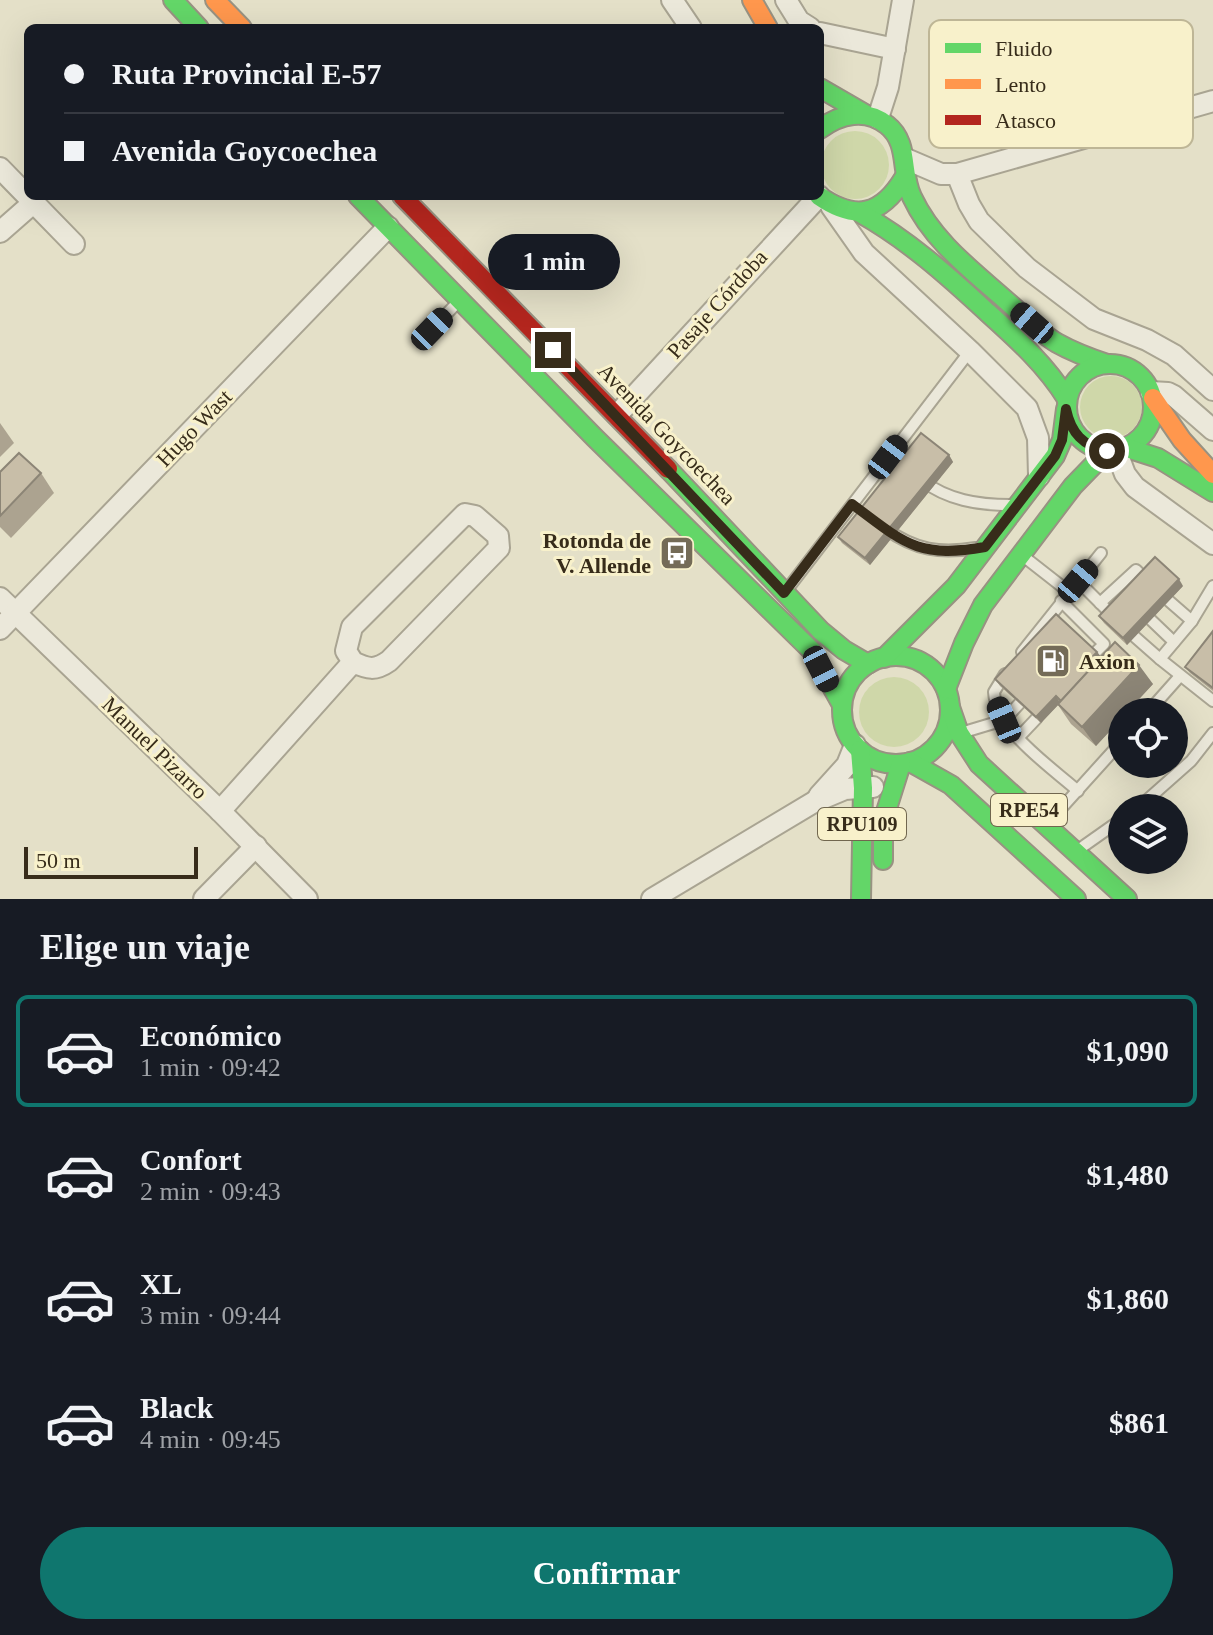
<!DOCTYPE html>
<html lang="es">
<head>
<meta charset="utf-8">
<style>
	:root { --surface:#171b24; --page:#242831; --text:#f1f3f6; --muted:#9ea1a6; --line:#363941; --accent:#0f766e }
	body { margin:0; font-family:Georgia,serif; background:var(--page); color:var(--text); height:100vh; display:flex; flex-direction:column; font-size:30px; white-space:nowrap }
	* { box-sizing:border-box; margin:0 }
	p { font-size:26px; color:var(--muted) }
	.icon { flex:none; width:44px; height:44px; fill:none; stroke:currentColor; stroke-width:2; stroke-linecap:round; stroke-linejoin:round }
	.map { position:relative; height:899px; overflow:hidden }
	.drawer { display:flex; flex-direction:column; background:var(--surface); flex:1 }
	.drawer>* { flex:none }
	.banner { position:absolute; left:24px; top:24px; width:800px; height:176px; border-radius:12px; box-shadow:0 8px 32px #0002; display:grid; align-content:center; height:176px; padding:0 40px; background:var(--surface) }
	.controls { position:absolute; left:1108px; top:698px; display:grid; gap:16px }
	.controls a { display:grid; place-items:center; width:80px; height:80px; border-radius:50%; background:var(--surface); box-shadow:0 8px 32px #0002; font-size:40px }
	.scale { position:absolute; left:24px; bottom:20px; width:174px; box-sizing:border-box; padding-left:8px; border:4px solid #372c1a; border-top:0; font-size:22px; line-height:28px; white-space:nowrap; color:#372c1a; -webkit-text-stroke:6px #f8f1cb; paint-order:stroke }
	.end { position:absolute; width:36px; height:36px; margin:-18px; border:10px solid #372c1a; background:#fff; box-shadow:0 0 0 4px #fff }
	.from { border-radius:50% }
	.bubble { position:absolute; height:56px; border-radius:28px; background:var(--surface); box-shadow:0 8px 32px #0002; font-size:26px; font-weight:600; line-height:56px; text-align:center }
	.car { position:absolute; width:24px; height:48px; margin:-24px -12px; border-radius:10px; box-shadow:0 0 6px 2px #0007; background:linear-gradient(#222 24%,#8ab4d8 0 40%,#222 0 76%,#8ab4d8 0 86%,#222 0) }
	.banner b { display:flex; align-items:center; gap:28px; height:76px; font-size:30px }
	.banner b+b { border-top:2px solid var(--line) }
	.banner i { width:20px; height:20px; background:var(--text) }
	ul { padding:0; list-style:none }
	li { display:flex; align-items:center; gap:24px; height:112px; margin:0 16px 12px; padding:0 24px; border:4px solid transparent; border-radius:12px }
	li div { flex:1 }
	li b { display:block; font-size:30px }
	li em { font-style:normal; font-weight:600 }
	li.active { border-color:var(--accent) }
	li>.icon { width:72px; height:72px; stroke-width:1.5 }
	h2 { padding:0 40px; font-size:36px; line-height:96px }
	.button { display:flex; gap:16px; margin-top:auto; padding:16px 40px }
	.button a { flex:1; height:92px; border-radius:48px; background:var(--accent); color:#fff; font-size:32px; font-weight:600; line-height:92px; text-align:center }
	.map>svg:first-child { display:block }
	.green { fill:#cfd7a9 }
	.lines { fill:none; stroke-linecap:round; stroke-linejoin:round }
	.lane-casing { stroke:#a9a492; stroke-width:14 }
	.street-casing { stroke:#a9a492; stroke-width:24 }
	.fast-casing { stroke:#989282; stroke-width:22 }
	.slow-casing { stroke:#989282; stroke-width:22 }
	.jam-casing { stroke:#989282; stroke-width:22 }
	.lane { stroke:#ebe8da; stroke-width:10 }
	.street { stroke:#ebe8da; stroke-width:20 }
	.fast { stroke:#63d668; stroke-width:18 }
	.slow { stroke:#ff974d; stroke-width:18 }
	.jam { stroke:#b3261e; stroke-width:18 }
	.wall { fill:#aca390 }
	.shaded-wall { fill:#8c8576 }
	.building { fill:#c8bea8; stroke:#8c8576; stroke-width:2 }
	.route { stroke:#372c1a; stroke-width:10 }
	.labels { text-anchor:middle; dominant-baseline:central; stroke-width:6; stroke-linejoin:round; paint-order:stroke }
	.shield { fill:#f8f1cb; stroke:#71674f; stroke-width:2 }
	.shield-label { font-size:20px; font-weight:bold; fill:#372c1a }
	.street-label { font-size:22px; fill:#372c1a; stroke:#f8f1cb }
	.poi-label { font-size:22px; font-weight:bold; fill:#372c1a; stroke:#f8f1cb; text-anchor:end }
	.key { fill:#f8f1cb; stroke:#beb696; stroke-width:2 }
	.key-label { font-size:22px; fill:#372c1a }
</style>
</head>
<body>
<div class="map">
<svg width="1213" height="899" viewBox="0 0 1213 899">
	<rect width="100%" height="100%" fill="#e4e0c8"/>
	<!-- green -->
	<g class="green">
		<circle cx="855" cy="165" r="34"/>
		<circle cx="1111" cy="407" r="31"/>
		<circle cx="894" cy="712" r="35"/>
	</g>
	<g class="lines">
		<!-- lane casing -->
		<g class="lane-casing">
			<g id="lane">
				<path d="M 432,329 L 458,302"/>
				<path d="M 921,480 C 948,500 977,505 1011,505"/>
				<path d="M 886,529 C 915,550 940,554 976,548"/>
				<path d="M 1023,556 L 1069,592"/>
				<path d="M 1078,581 L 1105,608"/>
				<path d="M 786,591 L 970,351"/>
				<path d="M 1061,601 L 1104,644 L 1096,652"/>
				<path d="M 1169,601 L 1192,621"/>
				<path d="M 1100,603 L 1136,570 L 1145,579"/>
				<path d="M 1151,620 L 1174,642"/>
				<path d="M 1135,637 L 1160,659 L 1213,701"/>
				<path d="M 1022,652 L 1101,553"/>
				<path d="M 1160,659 L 1192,621 L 1213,586"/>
				<path d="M 1005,674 L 994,692 C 996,730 1051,767 1078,791"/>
				<path d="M 1148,712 L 1180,676"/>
				<path d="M 964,732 L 1004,720 L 1019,704"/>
				<path d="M 1018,738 L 1036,719"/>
				<path d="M 1138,808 L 1191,761 L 1213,733"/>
				<path d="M 1048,823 L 1122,741"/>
				<path d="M 1078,850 L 1122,819"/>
			</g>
		</g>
		<!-- street casing -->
		<g class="street-casing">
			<g id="street">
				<path d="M 672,0 L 691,28"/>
				<path d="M 786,0 L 799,21 L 810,28"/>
				<path d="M 820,33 L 895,49"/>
				<path d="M 878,118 L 888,87 L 903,0"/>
				<path d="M 906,159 L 941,174 L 957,174 L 1213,101"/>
				<path d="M 0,168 L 74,244"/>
				<path d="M 957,174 L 969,204 L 979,221 L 1027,268 L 1094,319 L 1147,340 L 1174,355 L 1213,390"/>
				<path d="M 831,206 L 864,253 L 970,351 L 1027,408 L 1038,438 L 1039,476"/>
				<path d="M 0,232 L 33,203"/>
				<path d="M 1151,392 L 1168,393 L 1174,396 L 1213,430"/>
				<path d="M 617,415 L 819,196"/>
				<path d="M 1116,450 L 1125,474 L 1135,487 L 1213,544"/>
				<path d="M 0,598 L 220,811 L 307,899"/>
				<path d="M 0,629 L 388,227"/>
				<path d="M 819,796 L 847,765 L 855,745"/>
				<path d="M 220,811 L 353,662 C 368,669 375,671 389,661 L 499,548 L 498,536 L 475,516 L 465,514 L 352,627 L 346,651 L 353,662"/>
				<path d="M 204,899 L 256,846"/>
				<path d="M 652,899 L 814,802 L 845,789 L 873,787"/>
			</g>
		</g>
		<!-- fast casing -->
		<g class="fast-casing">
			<g id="fast">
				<path d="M 173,0 L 199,28"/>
				<path d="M 820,88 L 865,114"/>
				<path d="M 820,129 C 840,114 866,108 887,125 C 910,143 900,173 912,197 C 933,242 973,271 1010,304 C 1025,317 1040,333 1057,343 C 1073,352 1089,358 1107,364"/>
				<path d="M 358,196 L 595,438 L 812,651 L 842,705"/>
				<path d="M 819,196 C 855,221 881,216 904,178"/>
				<path d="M 860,213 C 908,240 947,275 987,312 C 1017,339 1046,365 1067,399"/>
				<circle cx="1110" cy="407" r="43"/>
				<path d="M 1127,448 L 1158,458 L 1213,492"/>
				<path d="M 668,469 L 821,631 L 844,650 L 868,664"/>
				<circle cx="896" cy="710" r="54"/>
				<path d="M 884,658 L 956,586 L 1055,456 L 1062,440 L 1066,409"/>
				<path d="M 946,689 L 964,643 L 983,605 L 1073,486 L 1107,451"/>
				<path d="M 950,707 L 959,733 L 979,764 L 1127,899"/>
				<path d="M 860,750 L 863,788 L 861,899"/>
				<path d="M 910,762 L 951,785 L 1076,899"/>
				<path d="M 883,860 L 883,821 L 901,764"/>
			</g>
		</g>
		<!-- slow casing -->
		<g class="slow-casing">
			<g id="slow">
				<path d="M 215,0 L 242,28"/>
				<path d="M 752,0 L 768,28"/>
				<path d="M 1153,398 L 1182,440 L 1213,474"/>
			</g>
		</g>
		<!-- jam casing -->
		<g class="jam-casing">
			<path id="jam" d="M 402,196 L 668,469"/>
		</g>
		<!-- lane -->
		<use href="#lane" class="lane"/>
		<!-- street -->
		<use href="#street" class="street"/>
		<!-- fast -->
		<use href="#fast" class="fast"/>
		<!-- slow -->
		<use href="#slow" class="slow"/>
		<!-- jam -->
		<use href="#jam" class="jam"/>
	</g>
	<!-- wall -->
	<g class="wall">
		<path d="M 0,423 L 14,443 L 0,457 Z"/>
		<path d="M 949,455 L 953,462 L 870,565 L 842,543 L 838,537 Z"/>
		<path d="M 0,472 L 41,473 L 54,493 L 11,538 L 0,527 Z"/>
		<path d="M 1183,586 L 1127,645 L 1104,623 L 1099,616 Z"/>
		<path d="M 1213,631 L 1213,691 L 1190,673 L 1185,667 Z"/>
		<path d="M 1097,652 L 1101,657 L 1153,684 L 1096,746 L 1071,724 L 1058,705 L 1041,723 L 1000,686 L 995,679 Z"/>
	</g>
	<!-- shaded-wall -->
	<g class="shaded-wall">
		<path d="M 949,455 L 953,462 L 870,565 L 865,558 Z"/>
		<path d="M 1179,579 L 1183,586 L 1127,645 L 1123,638 Z"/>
		<path d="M 1097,652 L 1102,658 L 1087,674 L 1083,667 Z"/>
		<path d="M 1139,665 L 1153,684 L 1127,712 L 1122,712 L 1122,718 L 1096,746 L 1082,727 Z"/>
		<path d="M 1056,696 L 1060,703 L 1041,723 L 1036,717 Z"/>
	</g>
	<!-- building -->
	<g class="building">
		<path d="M 921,433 L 949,455 L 865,558 L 838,537 Z"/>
		<path d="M 19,453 L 41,473 L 0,516 L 0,472 Z"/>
		<path d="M 1155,557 L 1179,579 L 1123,638 L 1099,616 Z"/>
		<path d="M 1056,614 L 1097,652 L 1083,667 L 1088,672 L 1061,701 L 1056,696 L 1036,717 L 995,679 Z"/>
		<path d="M 1213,631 L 1213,688 L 1185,667 Z"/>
		<path d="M 1115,642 L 1139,665 L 1082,727 L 1058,704 Z"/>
	</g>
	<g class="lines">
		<!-- route -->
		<path class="route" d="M 553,350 L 784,593 L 852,504 C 904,543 918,559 985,547 L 1055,456 L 1062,440 L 1066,409 C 1071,433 1083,446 1107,451"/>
	</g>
	<!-- icons -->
	<defs>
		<g id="bus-square" transform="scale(1.8)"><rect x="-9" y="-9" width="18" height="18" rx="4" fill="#746b57" stroke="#f8f1cb"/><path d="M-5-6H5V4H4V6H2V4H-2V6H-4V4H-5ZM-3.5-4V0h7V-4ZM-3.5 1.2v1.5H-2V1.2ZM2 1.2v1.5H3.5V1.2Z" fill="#fff"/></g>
		<g id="fuel-square" transform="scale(1.8)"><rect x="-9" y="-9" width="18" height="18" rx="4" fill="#746b57" stroke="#f8f1cb"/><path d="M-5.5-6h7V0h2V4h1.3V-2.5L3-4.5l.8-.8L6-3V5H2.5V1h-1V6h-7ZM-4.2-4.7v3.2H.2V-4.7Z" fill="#fff"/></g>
	</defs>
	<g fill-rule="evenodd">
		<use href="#bus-square" x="677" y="553"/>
		<use href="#fuel-square" x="1053" y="661"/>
	</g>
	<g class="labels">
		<!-- shield labels -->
		<g class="shield">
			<rect x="991" y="794" width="76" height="32" rx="6"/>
			<rect x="818" y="808" width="88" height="32" rx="6"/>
		</g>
		<g class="shield-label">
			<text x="1029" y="810">RPE54</text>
			<text x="862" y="824">RPU109</text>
		</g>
		<!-- street labels -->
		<g class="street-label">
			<text transform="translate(717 304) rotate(-48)">Pasaje Córdoba</text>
			<text transform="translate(194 428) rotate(-46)">Hugo Wast</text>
			<text transform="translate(667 434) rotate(46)">Avenida Goycoechea</text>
			<text transform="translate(155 748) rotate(44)">Manuel Pizarro</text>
		</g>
		<!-- poi labels -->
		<g class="poi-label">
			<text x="651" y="540">Rotonda de<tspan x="651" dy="25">V. Allende</tspan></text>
			<text x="1079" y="661" text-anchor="start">Axion</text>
		</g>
	</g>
	<!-- legend -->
	<rect x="929" y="20" width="264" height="128" rx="12" class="key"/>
	<rect x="945" y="43" width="36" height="10" fill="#63d668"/>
	<rect x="945" y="79" width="36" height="10" fill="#ff974d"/>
	<rect x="945" y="115" width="36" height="10" fill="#b3261e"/>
	<g class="key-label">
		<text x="995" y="56">Fluido</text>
		<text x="995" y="92">Lento</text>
		<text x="995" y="128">Atasco</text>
	</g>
</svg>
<div class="controls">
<a><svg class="icon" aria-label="locate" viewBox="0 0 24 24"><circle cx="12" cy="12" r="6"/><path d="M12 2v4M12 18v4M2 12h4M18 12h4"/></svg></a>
<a><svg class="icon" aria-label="layers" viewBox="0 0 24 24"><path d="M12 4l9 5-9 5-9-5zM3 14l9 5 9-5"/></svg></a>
</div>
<div class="scale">50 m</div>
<i class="end from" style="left:1107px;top:451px"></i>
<i class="end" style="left:553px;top:350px"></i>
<div class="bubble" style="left:488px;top:234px;width:132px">1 min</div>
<i class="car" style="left:1032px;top:323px;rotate:311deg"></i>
<i class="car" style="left:432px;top:329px;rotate:44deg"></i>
<i class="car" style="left:888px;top:457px;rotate:37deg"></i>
<i class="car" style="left:1078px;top:581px;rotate:40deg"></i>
<i class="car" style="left:821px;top:669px;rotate:153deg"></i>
<i class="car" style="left:1004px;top:720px;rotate:337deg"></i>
<div class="banner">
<b><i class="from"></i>Ruta Provincial E-57</b>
<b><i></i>Avenida Goycoechea</b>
</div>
</div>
<section class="drawer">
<h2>Elige un viaje</h2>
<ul>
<li class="active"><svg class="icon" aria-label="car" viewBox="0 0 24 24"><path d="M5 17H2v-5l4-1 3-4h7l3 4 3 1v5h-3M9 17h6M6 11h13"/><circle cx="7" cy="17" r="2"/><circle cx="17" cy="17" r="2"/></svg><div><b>Económico</b><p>1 min · 09:42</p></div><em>$1,090</em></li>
<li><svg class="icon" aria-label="car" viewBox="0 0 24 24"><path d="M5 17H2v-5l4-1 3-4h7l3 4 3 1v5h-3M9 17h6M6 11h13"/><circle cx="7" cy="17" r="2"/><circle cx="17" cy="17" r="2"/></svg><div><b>Confort</b><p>2 min · 09:43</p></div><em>$1,480</em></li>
<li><svg class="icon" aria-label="car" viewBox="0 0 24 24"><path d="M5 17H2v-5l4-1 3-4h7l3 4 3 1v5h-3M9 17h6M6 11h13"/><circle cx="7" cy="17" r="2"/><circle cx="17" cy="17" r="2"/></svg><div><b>XL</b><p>3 min · 09:44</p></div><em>$1,860</em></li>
<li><svg class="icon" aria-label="car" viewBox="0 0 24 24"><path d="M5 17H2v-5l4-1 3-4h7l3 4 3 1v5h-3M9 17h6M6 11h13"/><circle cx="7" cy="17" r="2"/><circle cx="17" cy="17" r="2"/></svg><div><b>Black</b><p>4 min · 09:45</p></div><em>$861</em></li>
</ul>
<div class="button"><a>Confirmar</a></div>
</section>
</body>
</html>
